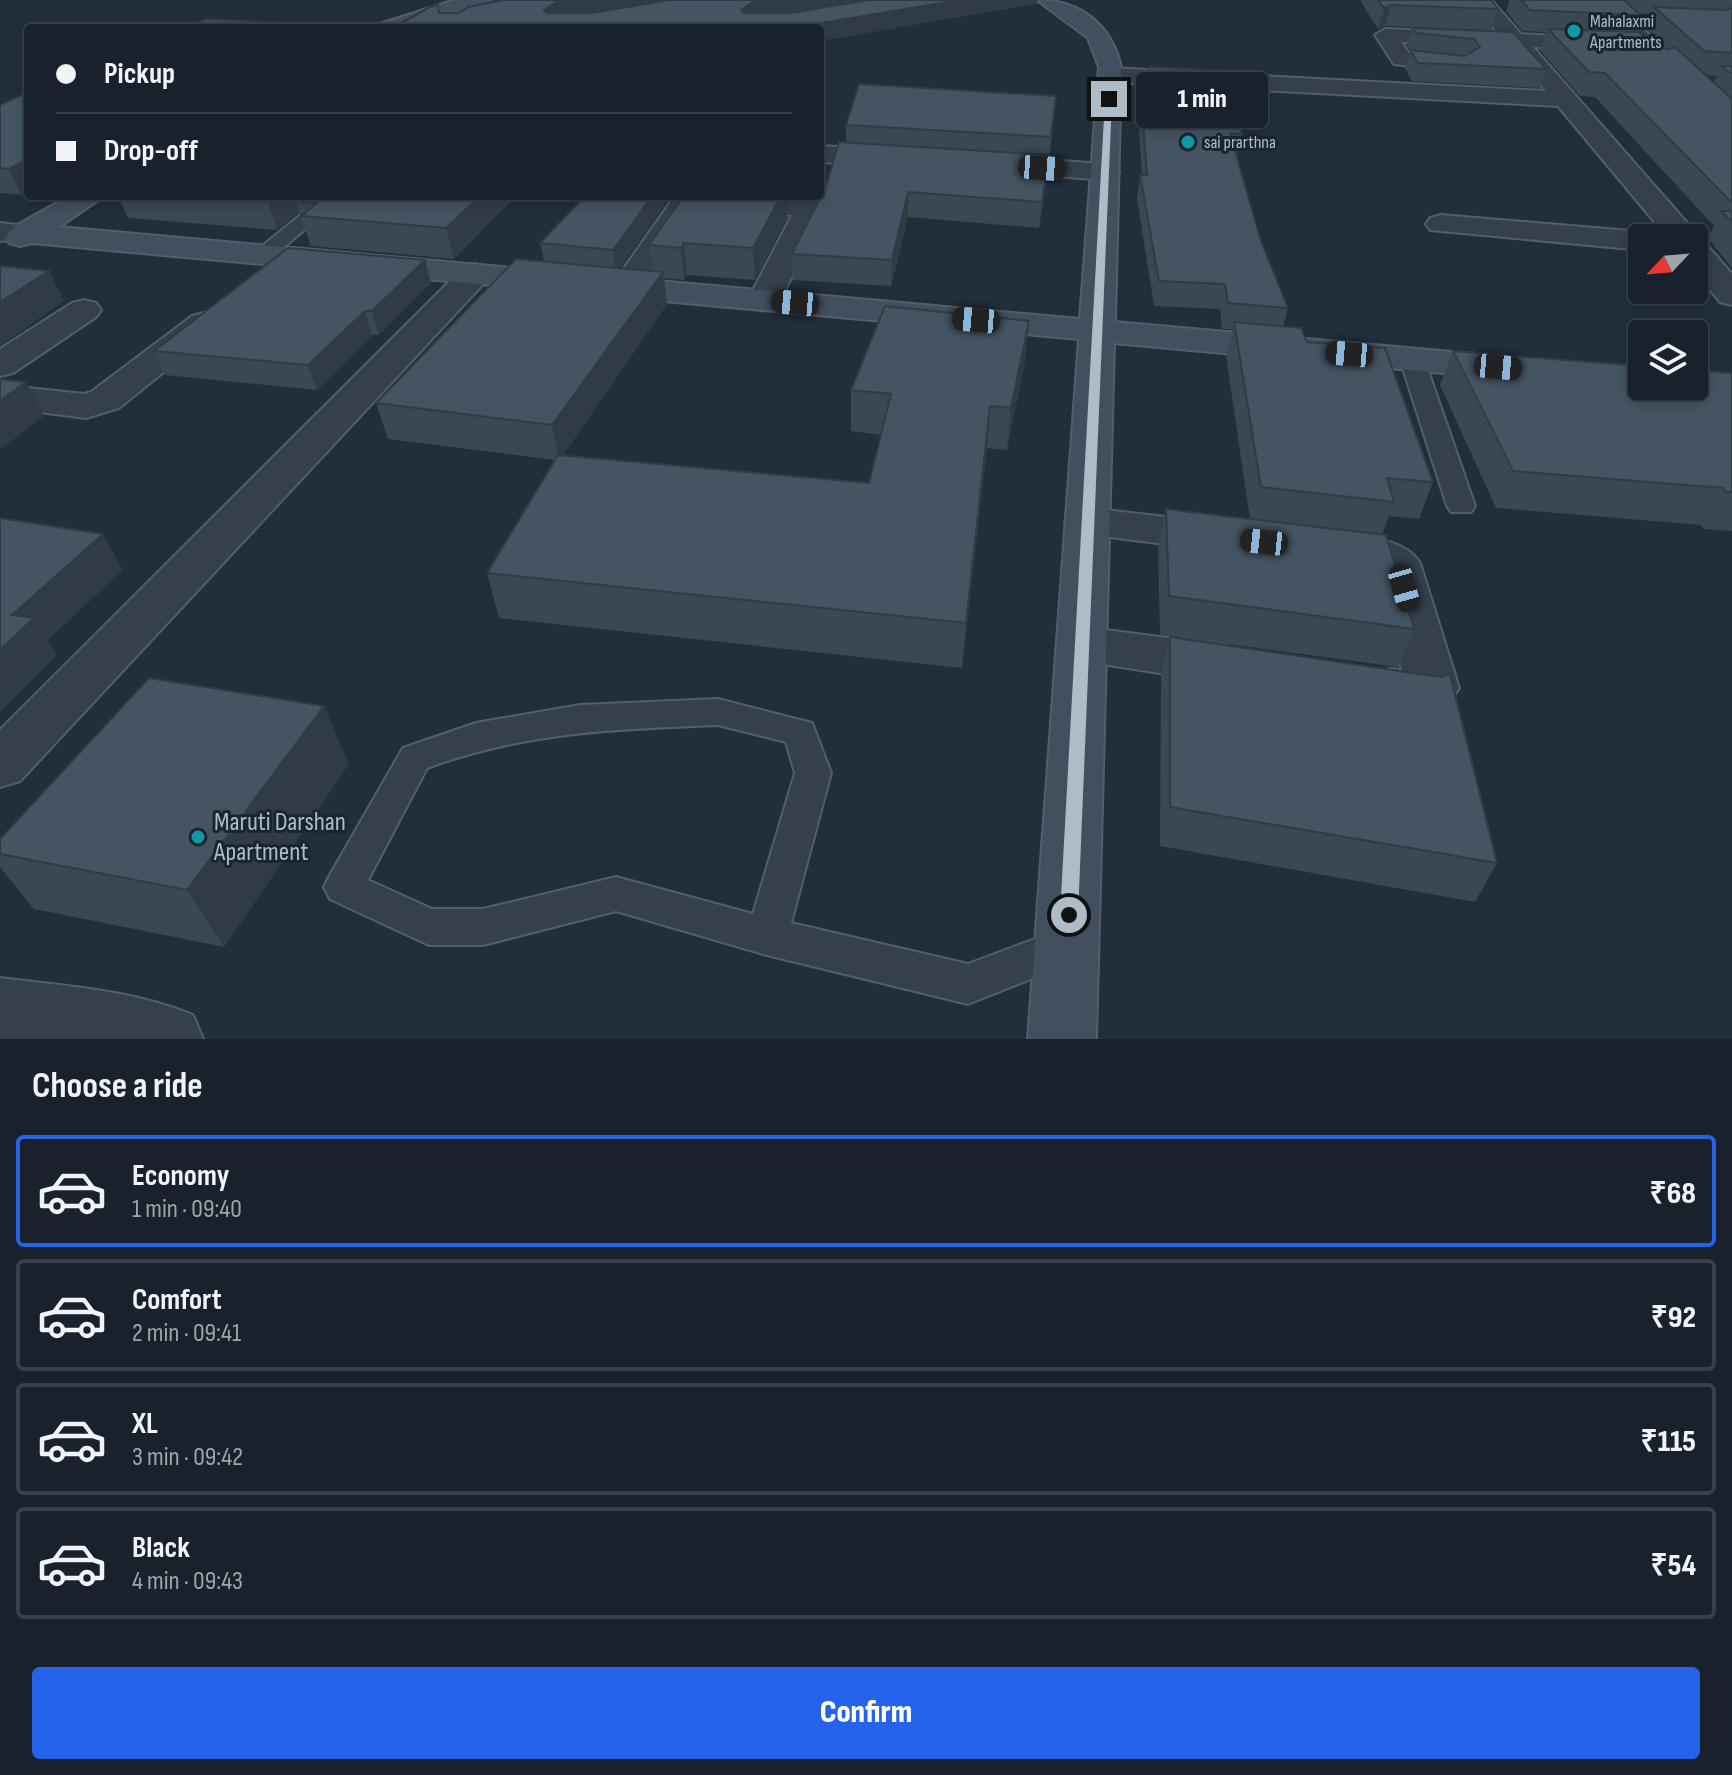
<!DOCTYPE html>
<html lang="en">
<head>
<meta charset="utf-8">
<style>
	:root { --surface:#19222c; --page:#222a34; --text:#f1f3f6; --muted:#9fa4a9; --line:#373f48; --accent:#2563eb }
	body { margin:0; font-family:"Sofia Sans Condensed",sans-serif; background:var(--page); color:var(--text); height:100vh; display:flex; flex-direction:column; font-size:30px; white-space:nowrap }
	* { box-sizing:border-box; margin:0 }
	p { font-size:26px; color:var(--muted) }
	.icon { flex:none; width:44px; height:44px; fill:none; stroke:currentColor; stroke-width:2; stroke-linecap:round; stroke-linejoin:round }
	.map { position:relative; height:1039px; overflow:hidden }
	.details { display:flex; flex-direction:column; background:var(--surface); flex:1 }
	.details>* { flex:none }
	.top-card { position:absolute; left:24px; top:24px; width:800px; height:176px; border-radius:8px; box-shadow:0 4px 12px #0003,0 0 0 2px var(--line); display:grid; align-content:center; height:176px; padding:0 32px; background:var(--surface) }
	.needle { width:52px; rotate:244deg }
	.tools { position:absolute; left:1628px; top:224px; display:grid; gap:16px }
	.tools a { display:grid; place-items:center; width:80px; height:80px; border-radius:8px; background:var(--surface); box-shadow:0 4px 12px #0003,0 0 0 2px var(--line); font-size:40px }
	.end { position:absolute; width:36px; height:36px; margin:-18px; border:10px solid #afbbc7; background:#111; box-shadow:0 0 0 4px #111 }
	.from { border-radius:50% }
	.bubble { position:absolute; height:56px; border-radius:8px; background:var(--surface); box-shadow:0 4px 12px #0003,0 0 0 2px var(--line); font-size:26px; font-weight:800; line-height:56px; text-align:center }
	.car { position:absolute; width:24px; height:48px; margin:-24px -12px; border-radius:10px; box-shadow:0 0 6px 2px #0007; background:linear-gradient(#222 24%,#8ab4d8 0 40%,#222 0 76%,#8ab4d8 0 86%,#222 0) }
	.top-card b { display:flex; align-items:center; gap:28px; height:76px; font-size:30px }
	.top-card b+b { border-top:2px solid var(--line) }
	.top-card i { width:20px; height:20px; background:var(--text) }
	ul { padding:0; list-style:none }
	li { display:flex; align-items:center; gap:24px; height:112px; margin:0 16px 12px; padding:0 16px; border:4px solid var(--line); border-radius:8px }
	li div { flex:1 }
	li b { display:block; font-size:30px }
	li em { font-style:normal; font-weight:800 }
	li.active { border-color:var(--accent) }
	li>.icon { width:72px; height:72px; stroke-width:1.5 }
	h2 { padding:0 32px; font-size:36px; line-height:96px }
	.cta { display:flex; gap:16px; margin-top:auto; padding:16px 32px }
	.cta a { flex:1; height:92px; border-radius:8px; background:var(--accent); color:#fff; font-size:32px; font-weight:800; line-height:92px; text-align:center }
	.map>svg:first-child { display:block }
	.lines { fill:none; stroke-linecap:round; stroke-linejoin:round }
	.lane-casing { stroke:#525e69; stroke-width:4 }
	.street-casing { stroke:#525e69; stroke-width:4 }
	.secondary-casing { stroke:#525e69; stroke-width:4 }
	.lane { fill:#35404b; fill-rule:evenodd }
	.street { fill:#35404b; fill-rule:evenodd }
	.secondary { fill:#424f5f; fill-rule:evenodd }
	.wall { fill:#3a4854; fill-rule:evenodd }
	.shaded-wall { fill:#303b45 }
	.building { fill:#445462; stroke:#303b45; stroke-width:2 }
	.route { fill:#afbbc7 }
	.culture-dot { fill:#0f9aa8; stroke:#1a2530; stroke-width:3 }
	.labels { text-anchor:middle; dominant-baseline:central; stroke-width:6; stroke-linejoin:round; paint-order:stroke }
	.far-poi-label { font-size:18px; fill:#afbbc7; stroke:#1a2530; text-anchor:start }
	.near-poi-label { font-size:26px; fill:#afbbc7; stroke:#1a2530; text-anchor:start }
</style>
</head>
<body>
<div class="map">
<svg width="1732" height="1039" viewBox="0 0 1732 1039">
	<rect width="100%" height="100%" fill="#212e3b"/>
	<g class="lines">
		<!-- lane casing -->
		<g class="lane-casing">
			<g id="lane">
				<path d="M 1599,0 L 1612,0 L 1673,57 L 1673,63 L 1663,63 Z"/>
				<path d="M 324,196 L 344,196 L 270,259 L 256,259 L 253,255 L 256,251 Z"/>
				<path d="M 1412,352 L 1424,359 L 1475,506 L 1471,512 L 1451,512 L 1447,506 L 1400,359 Z"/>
				<path d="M 718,699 L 812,723 L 831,773 L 791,923 L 968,964 L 1067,927 L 1081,933 L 1087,946 L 1081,959 L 968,1004 L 767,955 L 616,911 L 483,945 L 429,945 L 330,899 L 324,887 L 330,875 L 403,748 L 476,723 L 580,705 ZM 718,725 L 786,742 L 795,773 L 753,914 L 616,877 L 483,909 L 432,909 L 368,880 L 427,768 C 524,732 616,729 718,725 Z"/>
			</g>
		</g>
		<!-- street casing -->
		<g class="street-casing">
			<g id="street">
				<path d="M 1471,0 L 1491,0 L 1521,34 L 1612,39 L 1615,44 L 1604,50 L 1533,47 L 1695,232 L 1699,238 L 1697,241 L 1705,243 L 1732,274 L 1732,305 L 1720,302 L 1694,270 L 1694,238 L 1668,238 L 1558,106 L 1110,82 L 1099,75 L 1110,68 L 1546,91 L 1509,46 L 1401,42 L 1409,53 L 1468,59 L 1471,64 L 1460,71 L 1394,64 L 1375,35 L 1385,29 L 1498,33 Z"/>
				<path d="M 820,146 L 895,150 L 904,152 L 908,158 L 904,164 L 895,166 L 820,162 Z"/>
				<path d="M 988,156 L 1105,164 L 1115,166 L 1119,172 L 1115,178 L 1105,180 L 978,170 L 974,164 L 978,158 Z"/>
				<path d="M 675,196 L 805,198 L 815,201 L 824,210 L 777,307 L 765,310 L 753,307 L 748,300 L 792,215 L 694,210 L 638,295 L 626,298 L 614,295 L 610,288 Z"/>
				<path d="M 1441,215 L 1642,232 L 1655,238 L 1642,238 L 1642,250 L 1430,230 L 1426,224 L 1430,218 Z"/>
				<path d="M 0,223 L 36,227 L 40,233 L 36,239 L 0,241 Z"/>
				<path d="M 475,264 L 486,267 L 491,274 L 486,281 L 20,781 L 0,787 L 0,730 L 464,267 Z"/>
				<path d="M 84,300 L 96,303 L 101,310 L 96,317 L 13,373 L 0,376 L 0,349 L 72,303 Z"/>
				<path d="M 204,313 L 216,316 L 221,323 L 216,330 L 119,408 L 86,418 L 0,407 L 0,385 L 84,394 L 91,392 L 192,316 Z"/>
				<path d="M 1087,508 L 1219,523 L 1235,527 L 1241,537 L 1235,547 L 1219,551 L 1071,532 L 1065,522 L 1071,512 Z"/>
				<path d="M 1335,535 C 1364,539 1403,536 1420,563 L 1459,688 C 1440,722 1403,711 1372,702 L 1364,688 L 1372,674 L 1390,669 L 1402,670 L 1376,571 L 1319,560 L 1312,550 L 1319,540 Z"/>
				<path d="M 1082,627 L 1223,645 L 1241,651 L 1248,664 L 1241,677 L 1223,683 L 1064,658 L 1057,645 L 1064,632 Z"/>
				<path d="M 0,978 C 65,986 132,990 193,1015 L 203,1039 L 0,1039 Z"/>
			</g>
		</g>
		<!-- secondary casing -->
		<g class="secondary-casing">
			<g id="secondary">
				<path d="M 455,0 L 491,0 L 488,4 L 406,28 L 377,28 L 380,24 Z"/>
				<path d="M 1037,0 C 1080,0 1111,24 1121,67 L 1115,322 L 1509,357 L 1522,360 L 1527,368 L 1522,376 L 1509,379 L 1114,343 L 1096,1039 L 1028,1039 L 1079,339 L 32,243 L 20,246 L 9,243 L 5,237 L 14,227 L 69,196 L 104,196 L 59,227 L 1080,319 L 1099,67 L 1088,38 Z"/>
			</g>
		</g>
		<!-- lane -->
		<use href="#lane" class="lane"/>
		<!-- street -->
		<use href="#street" class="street"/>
		<!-- secondary -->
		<use href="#secondary" class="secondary"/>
	</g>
	<!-- wall -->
	<g class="wall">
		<path d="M 1360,0 L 1491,0 L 1498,9 L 1491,30 L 1385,26 L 1378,29 Z"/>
		<path d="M 1510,0 L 1732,0 L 1732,268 L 1708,238 L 1714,226 L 1595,97 L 1580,96 L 1540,50 L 1546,32 L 1522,31 L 1506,11 ZM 1638,13 L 1651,14 L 1645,27 L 1668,49 L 1667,50 L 1633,32 L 1640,15 ZM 1705,75 L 1717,76 L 1714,83 Z"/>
		<path d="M 1412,28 L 1513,32 L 1546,69 L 1539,88 L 1412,81 L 1405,68 L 1411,50 L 1407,45 Z"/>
		<path d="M 1149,67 L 1242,134 L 1237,156 L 1261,241 L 1288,308 L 1283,327 L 1307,342 L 1433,482 L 1419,519 L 1389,516 L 1382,535 L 1414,629 L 1398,667 L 1160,635 L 1158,546 L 1166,509 L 1250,519 L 1226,356 L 1233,329 L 1222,329 L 1220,309 L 1154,306 L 1137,198 L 1140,175 L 1142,175 L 1137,102 L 1140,82 L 1146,82 Z"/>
		<path d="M 1056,96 L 1047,179 L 1039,228 L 908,217 L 891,286 L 793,280 L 792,254 L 826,186 L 846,143 L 846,125 Z"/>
		<path d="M 0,105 L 22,195 L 0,193 Z"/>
		<path d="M 118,196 L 516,196 L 454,259 L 311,246 L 299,212 L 277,230 L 128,218 Z"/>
		<path d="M 585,196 L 671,196 L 620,268 L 653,271 L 649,245 L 684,196 L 786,196 L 787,218 L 755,280 L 687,275 L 684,280 L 664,278 L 667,304 L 563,455 L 869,483 L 881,435 L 851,431 L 851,390 L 1025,361 L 1007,450 L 987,448 L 962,668 L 499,618 L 487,573 L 555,460 L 388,439 L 376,403 L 544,261 L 540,243 Z"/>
		<path d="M 431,283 L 379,335 L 372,335 L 317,390 L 165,375 L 154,351 Z"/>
		<path d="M 1453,351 L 1732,373 L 1732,531 L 1704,529 L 1701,525 L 1496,508 L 1440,385 Z"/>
		<path d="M 1170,637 L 1497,863 L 1475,902 L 1160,846 L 1161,676 Z"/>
		<path d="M 349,764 L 224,947 L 34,909 L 0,867 L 0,839 Z"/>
	</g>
	<!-- shaded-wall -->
	<g class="shaded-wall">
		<path d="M 567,0 L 667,0 L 547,28 L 544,10 L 557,2 Z"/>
		<path d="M 764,0 L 864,0 L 754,19 L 742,28 L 741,10 L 753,2 Z"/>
		<path d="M 959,0 L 1037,0 L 1037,4 L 820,41 L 820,28 L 792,28 Z"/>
		<path d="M 1391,5 L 1385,26 L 1378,29 L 1384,8 Z"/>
		<path d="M 289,23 L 291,28 L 279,28 Z"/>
		<path d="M 1049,155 L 1047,179 L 1039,228 L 1042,202 Z"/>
		<path d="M 28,159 L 28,191 L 22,195 L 9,169 Z"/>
		<path d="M 908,192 L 908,217 L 891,286 L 892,260 Z"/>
		<path d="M 271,196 L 319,196 L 296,202 L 299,212 L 277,230 L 267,199 Z"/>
		<path d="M 480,196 L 516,196 L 454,259 L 446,228 Z"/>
		<path d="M 652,196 L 671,196 L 616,274 L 613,250 Z"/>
		<path d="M 781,196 L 786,196 L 787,218 L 755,280 L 753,248 Z"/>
		<path d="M 684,243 L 687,275 L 684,280 L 681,248 Z"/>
		<path d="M 425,260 L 431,283 L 379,335 L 372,311 Z"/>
		<path d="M 49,271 L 64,301 L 0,346 L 0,302 Z"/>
		<path d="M 663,272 L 667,304 L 559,461 L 552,425 Z"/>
		<path d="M 365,311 L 372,335 L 317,390 L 308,365 Z"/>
		<path d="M 1029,321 L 1025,361 L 1007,450 L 1011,408 Z"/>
		<path d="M 26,382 L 44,416 L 0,450 L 0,401 Z"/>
		<path d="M 990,406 L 987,448 L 962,668 L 966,623 Z"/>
		<path d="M 103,534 L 123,570 L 48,640 L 57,655 L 0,712 L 0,650 L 12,615 Z"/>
		<path d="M 324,706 L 349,764 L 224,947 L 187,890 Z"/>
	</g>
	<!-- building -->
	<g class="building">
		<path d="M 503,0 L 567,0 L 557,2 L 544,10 L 547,13 L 592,13 L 669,0 L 764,0 L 753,2 L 741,10 L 744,13 L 790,13 L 868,0 L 959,0 L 792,28 L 392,28 L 430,7 L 438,5 L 439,13 L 459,13 L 468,7 Z"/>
		<path d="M 1378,0 L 1491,0 L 1498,9 L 1391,5 L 1384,8 Z"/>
		<path d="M 1521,0 L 1624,0 L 1640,15 L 1530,10 Z"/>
		<path d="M 1654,7 L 1726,10 L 1732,8 L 1732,53 L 1704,51 Z"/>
		<path d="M 206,19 L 289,23 L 279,28 L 186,28 Z"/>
		<path d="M 1412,28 L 1513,32 L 1546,69 L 1418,63 L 1410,50 L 1465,56 L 1480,47 L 1474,39 L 1416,33 Z"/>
		<path d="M 1548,29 L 1638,32 L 1667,50 L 1675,47 L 1732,99 L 1732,203 L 1605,73 L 1589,72 Z"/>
		<path d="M 1722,66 L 1732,66 L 1732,75 Z"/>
		<path d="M 1149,67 L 1226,71 L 1242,134 L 1230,133 L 1261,241 L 1288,308 L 1228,303 L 1225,284 L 1159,281 L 1140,175 L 1147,175 L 1140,82 L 1148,82 Z"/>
		<path d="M 859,84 L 1056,96 L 1051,137 L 846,125 Z"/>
		<path d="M 28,92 L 28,159 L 9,169 L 0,168 L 0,105 Z"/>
		<path d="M 839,142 L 1049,155 L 1042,202 L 908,192 L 892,260 L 792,254 L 826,186 Z"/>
		<path d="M 222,196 L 271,196 L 267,199 Z"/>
		<path d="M 303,196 L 480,196 L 446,228 L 301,216 L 317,203 L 296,202 Z"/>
		<path d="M 585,196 L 652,196 L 613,250 L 540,243 Z"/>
		<path d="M 684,196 L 781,196 L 753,248 L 684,243 L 681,248 L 649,245 Z"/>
		<path d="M 1721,211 L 1732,211 L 1732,222 Z"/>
		<path d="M 288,248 L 425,260 L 372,311 L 365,311 L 308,365 L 154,351 Z"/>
		<path d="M 516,259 L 663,272 L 552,425 L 376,403 Z"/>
		<path d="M 0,266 L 49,271 L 0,302 Z"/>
		<path d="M 885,306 L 1029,321 L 1011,408 L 990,406 L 966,623 L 487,573 L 558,455 L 869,483 L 891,394 L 851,390 Z"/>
		<path d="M 1234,322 L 1301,328 L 1307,342 L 1385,348 L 1433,482 L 1387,478 L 1394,502 L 1261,487 Z"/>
		<path d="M 1453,351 L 1642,366 L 1642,386 L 1694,386 L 1694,370 L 1732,373 L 1732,492 L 1726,492 L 1723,488 L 1513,471 Z"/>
		<path d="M 0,379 L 26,382 L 0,401 Z"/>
		<path d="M 1166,509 L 1386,535 L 1414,629 L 1169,596 Z"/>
		<path d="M 0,518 L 103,534 L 12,615 L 34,618 L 0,650 Z"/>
		<path d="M 1170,637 L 1440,677 L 1450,674 L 1497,863 L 1170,807 Z"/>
		<path d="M 149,678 L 324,706 L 187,890 L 0,854 L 0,839 Z"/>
	</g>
	<!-- route -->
	<path class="route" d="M 1109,97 L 1112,99 L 1078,915 L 1069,924 L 1060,915 L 1105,99 Z"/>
	<!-- markers -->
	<g class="culture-dot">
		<circle cx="1574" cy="31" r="8"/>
		<circle cx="1188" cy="142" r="8"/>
		<circle cx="198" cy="837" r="8"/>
	</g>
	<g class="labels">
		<!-- far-poi labels -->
		<g class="far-poi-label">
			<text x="1590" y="21">Mahalaxmi<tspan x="1590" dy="21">Apartments</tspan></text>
			<text x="1204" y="142">sai prarthna</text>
		</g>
		<!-- near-poi labels -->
		<g class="near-poi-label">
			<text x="214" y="822">Maruti Darshan<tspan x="214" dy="30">Apartment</tspan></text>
		</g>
	</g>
</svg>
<div class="tools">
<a><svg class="needle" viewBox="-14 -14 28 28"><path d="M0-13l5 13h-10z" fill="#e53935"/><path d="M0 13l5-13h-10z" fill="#9fa4a9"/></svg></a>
<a><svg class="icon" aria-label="layers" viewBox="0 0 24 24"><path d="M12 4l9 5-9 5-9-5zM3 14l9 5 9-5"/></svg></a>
</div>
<i class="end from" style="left:1069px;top:915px"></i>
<i class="end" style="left:1109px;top:99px"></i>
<div class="bubble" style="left:1136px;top:72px;width:132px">1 min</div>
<i class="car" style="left:1042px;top:168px;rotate:94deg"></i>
<i class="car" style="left:795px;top:303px;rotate:275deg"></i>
<i class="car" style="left:976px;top:320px;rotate:275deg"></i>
<i class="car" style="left:1349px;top:354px;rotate:275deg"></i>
<i class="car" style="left:1498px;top:367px;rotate:95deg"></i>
<i class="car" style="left:1264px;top:542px;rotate:276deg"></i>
<i class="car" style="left:1404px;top:588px;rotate:164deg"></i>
<div class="top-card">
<b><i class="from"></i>Pickup</b>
<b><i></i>Drop-off</b>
</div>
</div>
<section class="details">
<h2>Choose a ride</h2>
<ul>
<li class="active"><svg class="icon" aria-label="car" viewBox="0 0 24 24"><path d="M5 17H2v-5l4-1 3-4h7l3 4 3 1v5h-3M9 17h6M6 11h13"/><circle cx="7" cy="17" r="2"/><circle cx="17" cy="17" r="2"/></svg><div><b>Economy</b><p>1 min · 09:40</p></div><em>₹68</em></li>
<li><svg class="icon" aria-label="car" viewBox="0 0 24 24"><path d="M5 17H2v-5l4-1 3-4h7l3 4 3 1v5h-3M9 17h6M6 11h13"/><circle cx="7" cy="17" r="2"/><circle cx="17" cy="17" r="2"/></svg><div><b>Comfort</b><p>2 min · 09:41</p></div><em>₹92</em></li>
<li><svg class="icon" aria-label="car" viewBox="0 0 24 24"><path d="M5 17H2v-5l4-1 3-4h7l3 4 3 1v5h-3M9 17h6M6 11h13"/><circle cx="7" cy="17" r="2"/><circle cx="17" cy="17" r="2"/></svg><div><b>XL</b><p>3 min · 09:42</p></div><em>₹115</em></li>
<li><svg class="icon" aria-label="car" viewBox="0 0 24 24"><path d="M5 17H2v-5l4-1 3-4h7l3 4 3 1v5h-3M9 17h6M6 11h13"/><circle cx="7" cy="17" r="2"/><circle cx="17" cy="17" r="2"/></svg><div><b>Black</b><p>4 min · 09:43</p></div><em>₹54</em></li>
</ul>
<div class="cta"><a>Confirm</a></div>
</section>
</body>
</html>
